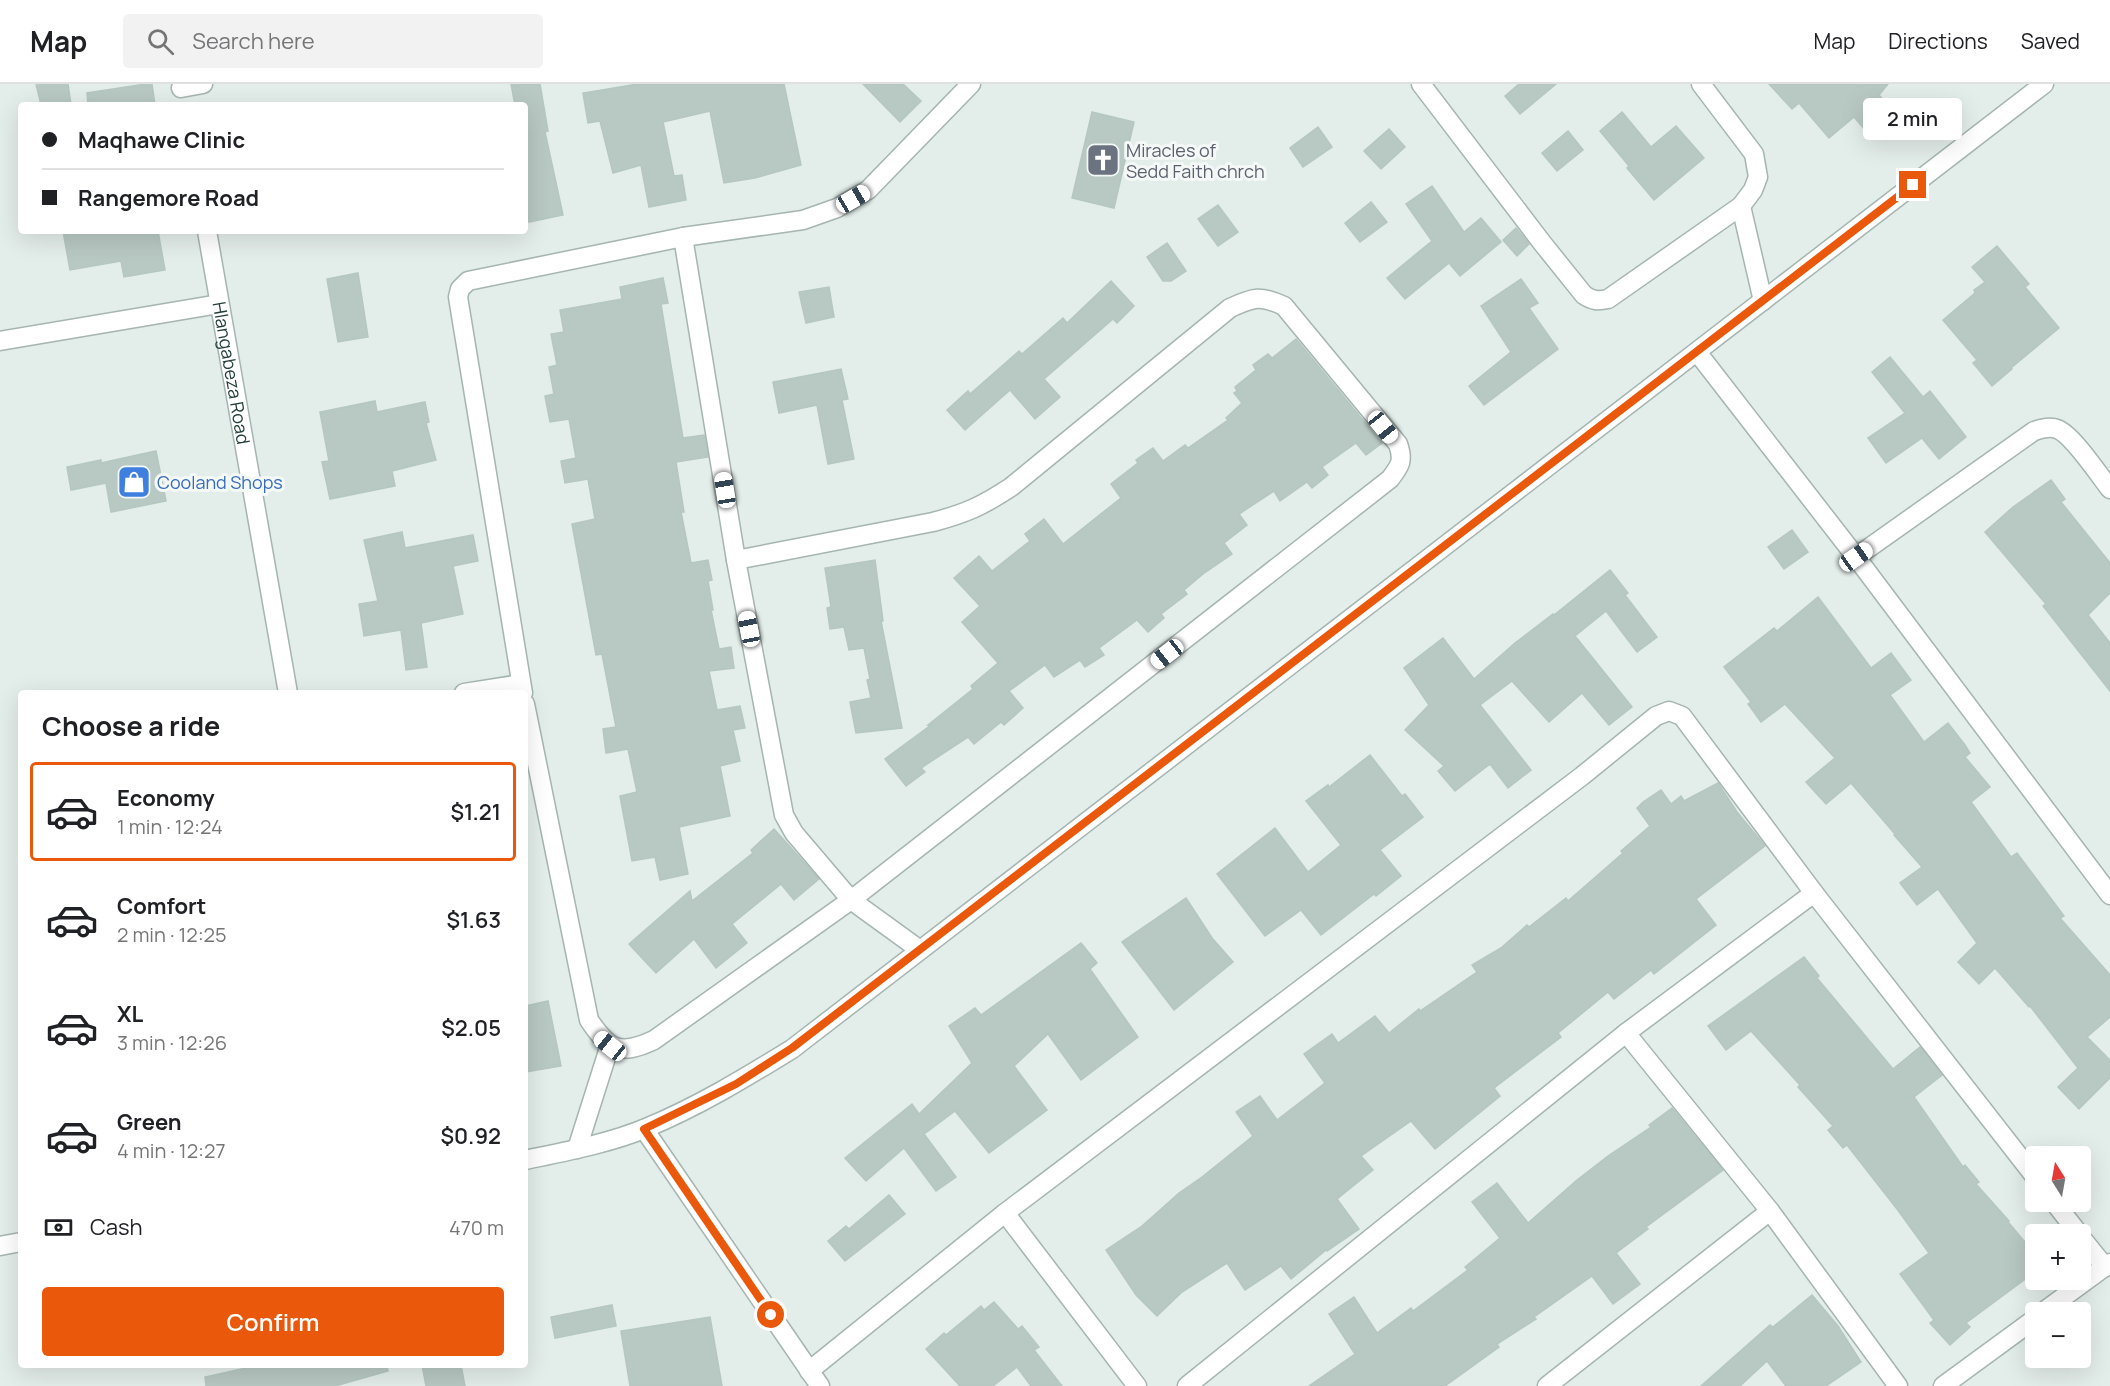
<!DOCTYPE html>
<html lang="en">
<head>
<meta charset="utf-8">
<style>
	:root { --surface:#fff; --page:#f2f2f2; --text:#202124; --muted:#757577; --line:#e0e0e0; --accent:#ea580c }
	body { margin:0; font-family:Manrope,sans-serif; background:var(--page); color:var(--text); height:100vh; display:flex; flex-direction:column; font-size:22px; white-space:nowrap }
	* { box-sizing:border-box; margin:0 }
	p { font-size:20px; color:var(--muted) }
	.icon { flex:none; width:33px; height:33px; fill:none; stroke:currentColor; stroke-width:2; stroke-linecap:round; stroke-linejoin:round }
	.map { position:relative; flex:1; overflow:hidden }
	.sheet { position:absolute; left:18px; top:606px; width:510px; height:678px; display:flex; flex-direction:column; background:var(--surface); border-radius:6px; box-shadow:0 6px 24px #0002 }
	.sheet>* { flex:none }
	.guide { position:absolute; left:18px; top:18px; width:510px; height:132px; border-radius:6px; box-shadow:0 6px 24px #0002; display:grid; align-content:center; height:132px; padding:0 24px; background:var(--surface) }
	.needle { width:39px; rotate:349deg }
	.fabs { position:absolute; left:2025px; top:1062px; display:grid; gap:12px }
	.fabs a { display:grid; place-items:center; width:66px; height:66px; border-radius:6px; background:var(--surface); box-shadow:0 6px 24px #0002; font-size:30px }
	.end { position:absolute; width:27px; height:27px; margin:-14px; border:8px solid #ea580c; background:#fff; box-shadow:0 0 0 3px #fff }
	.from { border-radius:50% }
	.bubble { position:absolute; height:42px; border-radius:6px; background:var(--surface); box-shadow:0 6px 24px #0002; font-size:20px; font-weight:600; line-height:42px; text-align:center }
	.car { position:absolute; width:18px; height:36px; margin:-18px -9px; border-radius:8px; box-shadow:0 0 4px 2px #0007; background:linear-gradient(#fff 24%,#345 0 40%,#fff 0 76%,#345 0 86%,#fff 0) }
	.guide b { display:flex; align-items:center; gap:21px; height:57px; font-size:22px }
	.guide b+b { border-top:2px solid var(--line) }
	.guide i { width:15px; height:15px; background:var(--text) }
	ul { padding:0; list-style:none }
	li { display:flex; align-items:center; gap:18px; height:99px; margin:0 12px 9px; padding:0 12px; border:3px solid transparent; border-radius:6px }
	li div { flex:1 }
	li b { display:block; font-size:22px }
	li em { font-style:normal; font-weight:600 }
	li.selected { border-color:var(--accent) }
	li>.icon { width:54px; height:54px; stroke-width:1.5 }
	h2 { padding:0 24px; font-size:27px; line-height:72px }
	.pay { display:flex; align-items:center; gap:15px; height:66px; padding:0 24px; font-size:22px }
	.pay p { margin-inline-start:auto }
	.button { display:flex; gap:12px; margin-top:auto; padding:12px 24px }
	.button a { flex:1; height:69px; border-radius:6px; background:var(--accent); color:#fff; font-size:24px; font-weight:600; line-height:69px; text-align:center }
	header { display:flex; align-items:center; gap:36px; box-sizing:border-box; height:84px; padding:0 30px; background:var(--surface); border-bottom:2px solid var(--line) }
	header strong { font-size:28px }
	nav { display:flex; gap:33px; margin-inline-start:auto; font-size:21px }
	.search { width:420px; height:54px; background:var(--page); display:flex; align-items:center; gap:15px; box-sizing:border-box; padding:0 21px; border-radius:6px; color:var(--muted); font-size:22px }
	.map>svg:first-child { display:block }
	.building { fill:#b8c8c3; stroke:#b5c7c1; stroke-width:1.5 }
	.lines { fill:none; stroke-linecap:round; stroke-linejoin:round }
	.minor-casing { stroke:#a5b5b1; stroke-width:21 }
	.tertiary-casing { stroke:#a5b5b1; stroke-width:21 }
	.minor { stroke:#fff; stroke-width:18 }
	.tertiary { stroke:#fff; stroke-width:18 }
	.route { stroke:#ea580c; stroke-width:8 }
	.labels { text-anchor:middle; dominant-baseline:central; stroke-width:6; stroke-linejoin:round; paint-order:stroke }
	.worship-label { font-size:18px; fill:#5b616d; stroke:#f4f9f7; text-anchor:start }
	.street-label { font-size:18px; fill:#223f3a; stroke:#f4f9f7 }
	.shop-label { font-size:18px; fill:#366cbe; stroke:#f4f9f7; text-anchor:start }
</style>
</head>
<body>
<header>
<strong>Map</strong>
<div class="search"><svg class="icon" aria-label="search" viewBox="0 0 24 24"><circle cx="10" cy="10" r="6"/><path d="M15 15l6 6"/></svg>Search here</div>
<nav><a>Map</a><a>Directions</a><a>Saved</a></nav>
</header>
<div class="map">
<svg width="2110" height="1302" viewBox="0 0 2110 1302">
	<rect width="100%" height="100%" fill="#e3ede9"/>
	<!-- building -->
	<g class="building">
		<path d="M 36,0 L 68,0 L 71,21 L 41,21 Z"/>
		<path d="M 146,0 L 152,0 L 155,21 L 88,21 L 87,9 Z"/>
		<path d="M 511,0 L 540,0 L 548,47 L 545,48 L 563,131 L 529,138 L 525,116 L 525,21 L 515,21 Z"/>
		<path d="M 638,0 L 784,0 L 801,81 L 755,94 L 724,99 L 710,27 L 663,38 L 674,92 L 682,91 L 686,116 L 649,123 L 641,81 L 613,89 L 600,37 L 588,39 L 583,9 Z"/>
		<path d="M 863,0 L 903,0 L 921,17 L 900,38 Z"/>
		<path d="M 1519,0 L 1556,0 L 1520,30 L 1505,12 Z"/>
		<path d="M 1769,0 L 1888,0 L 1879,11 L 1890,24 L 1865,46 L 1854,33 L 1829,54 L 1799,19 L 1792,25 Z"/>
		<path d="M 1092,28 L 1134,38 L 1114,124 L 1072,114 Z"/>
		<path d="M 1622,28 L 1651,63 L 1676,42 L 1704,74 L 1654,116 L 1627,84 L 1629,82 L 1600,47 Z"/>
		<path d="M 1318,43 L 1332,63 L 1303,83 L 1290,64 Z"/>
		<path d="M 1389,45 L 1405,63 L 1381,85 L 1364,67 Z"/>
		<path d="M 1568,47 L 1583,66 L 1557,87 L 1542,69 Z"/>
		<path d="M 1432,102 L 1464,148 L 1481,134 L 1501,158 L 1460,192 L 1449,179 L 1405,215 L 1387,194 L 1432,157 L 1406,120 Z"/>
		<path d="M 1371,118 L 1387,138 L 1360,158 L 1345,139 Z"/>
		<path d="M 1218,121 L 1238,148 L 1218,162 L 1198,135 Z"/>
		<path d="M 1516,144 L 1529,160 L 1517,172 L 1503,156 Z"/>
		<path d="M 63,147 L 158,147 L 165,186 L 124,193 L 121,177 L 70,186 Z"/>
		<path d="M 1167,159 L 1186,187 L 1171,197 L 1163,197 L 1147,173 Z"/>
		<path d="M 1997,162 L 2029,200 L 2025,203 L 2059,244 L 2011,284 L 2012,285 L 1992,302 L 1973,279 L 1977,276 L 1943,236 L 1975,209 L 1974,206 L 1985,198 L 1972,183 Z"/>
		<path d="M 358,189 L 368,253 L 338,258 L 327,195 Z"/>
		<path d="M 663,194 L 668,219 L 661,220 L 683,354 L 704,351 L 708,373 L 676,378 L 684,428 L 681,428 L 691,479 L 708,476 L 712,496 L 708,497 L 713,526 L 711,526 L 719,565 L 731,563 L 734,584 L 709,587 L 717,626 L 740,622 L 745,644 L 733,646 L 740,677 L 720,682 L 730,732 L 679,743 L 688,790 L 660,796 L 655,773 L 632,777 L 620,712 L 637,708 L 628,665 L 606,669 L 603,645 L 616,643 L 602,570 L 596,571 L 572,440 L 595,435 L 588,395 L 565,399 L 561,377 L 576,374 L 569,335 L 550,338 L 545,312 L 554,310 L 549,283 L 557,281 L 551,250 L 564,248 L 560,226 L 622,215 L 620,203 Z"/>
		<path d="M 1521,195 L 1538,219 L 1529,224 L 1558,265 L 1484,321 L 1469,302 L 1511,268 L 1481,222 Z"/>
		<path d="M 1111,197 L 1134,222 L 1117,239 L 1113,235 L 1044,295 L 1060,313 L 1035,335 L 1010,306 L 965,346 L 947,326 L 968,307 L 970,310 L 1019,267 L 1022,270 L 1063,234 L 1067,239 Z"/>
		<path d="M 829,203 L 834,233 L 806,239 L 799,208 Z"/>
		<path d="M 1296,255 L 1382,359 L 1366,371 L 1356,359 L 1322,383 L 1328,391 L 1312,404 L 1307,398 L 1280,417 L 1274,407 L 1239,430 L 1247,441 L 1224,459 L 1232,470 L 1203,490 L 1184,506 L 1187,510 L 1161,530 L 1164,534 L 1148,548 L 1137,536 L 1099,564 L 1104,571 L 1085,583 L 1080,576 L 1054,593 L 1045,581 L 1009,607 L 1023,624 L 1004,641 L 1001,638 L 974,660 L 968,653 L 921,684 L 925,688 L 906,702 L 885,675 L 931,641 L 928,641 L 973,605 L 971,602 L 998,579 L 962,538 L 980,522 L 954,494 L 979,472 L 992,487 L 1030,457 L 1025,450 L 1044,435 L 1063,460 L 1121,414 L 1111,400 L 1138,379 L 1136,376 L 1153,364 L 1163,377 L 1185,361 L 1188,364 L 1228,336 L 1226,334 L 1242,319 L 1234,309 L 1237,307 L 1235,303 L 1256,286 L 1253,281 L 1268,270 L 1272,274 Z"/>
		<path d="M 1890,273 L 1923,313 L 1930,307 L 1966,353 L 1939,375 L 1922,354 L 1886,379 L 1868,354 L 1905,329 L 1872,288 Z"/>
		<path d="M 841,285 L 848,315 L 842,316 L 854,375 L 828,380 L 817,321 L 779,329 L 773,298 Z"/>
		<path d="M 375,317 L 377,328 L 425,318 L 429,338 L 426,339 L 436,376 L 392,387 L 395,402 L 330,415 L 322,378 L 329,377 L 320,328 Z"/>
		<path d="M 156,367 L 166,417 L 111,428 L 106,399 L 71,406 L 67,383 L 101,376 L 101,379 Z"/>
		<path d="M 2051,396 L 2065,415 L 2061,418 L 2110,479 L 2110,509 L 2088,531 L 2110,559 L 2110,607 L 2043,522 L 2046,520 L 1985,448 L 2013,423 Z"/>
		<path d="M 1792,446 L 1808,468 L 1784,485 L 1768,463 Z"/>
		<path d="M 402,448 L 405,464 L 473,451 L 478,477 L 453,482 L 463,530 L 421,539 L 427,583 L 406,586 L 401,546 L 364,552 L 359,520 L 378,517 L 364,456 Z"/>
		<path d="M 875,476 L 883,537 L 881,537 L 902,644 L 856,649 L 850,618 L 871,614 L 867,596 L 870,595 L 864,564 L 849,566 L 844,543 L 830,545 L 827,524 L 831,523 L 825,484 Z"/>
		<path d="M 1610,486 L 1628,509 L 1625,511 L 1657,553 L 1637,568 L 1606,527 L 1575,552 L 1632,623 L 1609,641 L 1582,609 L 1549,638 L 1512,597 L 1480,621 L 1531,686 L 1508,704 L 1490,680 L 1455,707 L 1438,687 L 1444,682 L 1405,646 L 1429,621 L 1404,584 L 1443,554 L 1474,595 L 1515,559 L 1553,530 L 1554,531 Z"/>
		<path d="M 1818,513 L 1871,584 L 1891,569 L 1911,596 L 1890,611 L 1924,658 L 1948,639 L 1965,661 L 1970,669 L 1965,673 L 1990,703 L 1971,718 L 2011,773 L 2017,769 L 2064,832 L 2060,834 L 2110,891 L 2110,933 L 2087,953 L 2110,976 L 2110,994 L 2079,1025 L 2058,1003 L 2078,984 L 2030,922 L 2029,923 L 1995,884 L 1979,900 L 1958,878 L 1977,859 L 1938,805 L 1917,821 L 1900,799 L 1922,783 L 1894,751 L 1895,750 L 1851,699 L 1826,720 L 1806,698 L 1835,674 L 1785,620 L 1761,638 L 1748,620 L 1751,618 L 1724,583 L 1774,544 L 1777,547 Z"/>
		<path d="M 1370,671 L 1402,712 L 1405,710 L 1423,733 L 1380,766 L 1401,792 L 1376,812 L 1374,810 L 1321,851 L 1301,826 L 1265,852 L 1217,790 L 1275,744 L 1308,788 L 1341,761 L 1306,717 L 1328,701 L 1329,703 Z"/>
		<path d="M 1718,699 L 1737,728 L 1765,762 L 1696,815 L 1716,841 L 1654,890 L 1651,886 L 1614,915 L 1608,908 L 1558,949 L 1561,953 L 1494,1004 L 1500,1012 L 1435,1065 L 1411,1037 L 1361,1072 L 1373,1086 L 1337,1115 L 1359,1145 L 1327,1167 L 1326,1166 L 1291,1195 L 1281,1182 L 1245,1206 L 1227,1179 L 1182,1208 L 1157,1232 L 1136,1211 L 1106,1166 L 1142,1142 L 1179,1109 L 1202,1093 L 1253,1052 L 1236,1028 L 1260,1012 L 1277,1036 L 1325,999 L 1304,970 L 1332,950 L 1338,959 L 1375,932 L 1389,949 L 1419,925 L 1420,927 L 1477,888 L 1472,881 L 1501,864 L 1527,841 L 1529,843 L 1566,814 L 1568,817 L 1623,769 L 1621,767 L 1650,742 L 1637,724 L 1643,718 L 1661,706 L 1671,720 L 1681,712 L 1684,717 Z"/>
		<path d="M 774,745 L 819,795 L 794,816 L 781,800 L 732,840 L 747,859 L 716,884 L 694,855 L 656,889 L 629,860 L 690,807 L 692,817 L 753,769 L 751,766 Z"/>
		<path d="M 1186,814 L 1212,854 L 1233,878 L 1174,926 L 1122,858 Z"/>
		<path d="M 1081,859 L 1097,879 L 1090,885 L 1138,953 L 1081,996 L 1048,950 L 1014,982 L 1047,1026 L 989,1069 L 955,1027 L 931,1045 L 924,1050 L 956,1093 L 936,1107 L 904,1064 L 866,1097 L 845,1074 L 912,1020 L 919,1030 L 972,979 L 949,942 L 975,924 L 981,931 Z"/>
		<path d="M 1804,873 L 1819,892 L 1817,894 L 1893,985 L 1920,963 L 1942,991 L 1914,1013 L 1963,1083 L 1965,1081 L 1979,1098 L 1976,1100 L 2009,1137 L 2008,1138 L 2036,1171 L 2036,1187 L 1966,1239 L 1970,1243 L 1950,1261 L 1930,1239 L 1934,1236 L 1900,1190 L 1929,1169 L 1897,1125 L 1847,1061 L 1843,1064 L 1828,1046 L 1833,1042 L 1798,1003 L 1800,1001 L 1751,947 L 1726,966 L 1708,942 Z"/>
		<path d="M 548,917 L 561,982 L 525,988 L 525,922 Z"/>
		<path d="M 1672,1024 L 1723,1086 L 1646,1143 L 1648,1145 L 1616,1169 L 1640,1200 L 1613,1220 L 1592,1192 L 1534,1233 L 1536,1235 L 1497,1260 L 1499,1263 L 1445,1302 L 1309,1302 L 1355,1270 L 1329,1230 L 1354,1213 L 1377,1249 L 1411,1224 L 1413,1227 L 1468,1186 L 1465,1183 L 1500,1154 L 1472,1118 L 1497,1099 L 1528,1139 L 1577,1096 L 1608,1072 L 1651,1043 L 1649,1041 Z"/>
		<path d="M 889,1111 L 905,1130 L 845,1177 L 828,1157 L 846,1142 L 849,1145 Z"/>
		<path d="M 1812,1211 L 1838,1242 L 1861,1278 L 1826,1302 L 1786,1302 L 1767,1277 L 1740,1302 L 1701,1302 L 1770,1241 L 1773,1243 Z"/>
		<path d="M 994,1218 L 1018,1245 L 1022,1242 L 1039,1263 L 1034,1266 L 1062,1302 L 1031,1302 L 1017,1283 L 993,1302 L 960,1302 L 926,1265 L 944,1249 L 946,1251 L 981,1222 L 984,1226 Z"/>
		<path d="M 612,1221 L 616,1242 L 555,1254 L 551,1233 Z"/>
		<path d="M 710,1233 L 722,1302 L 630,1302 L 621,1247 Z"/>
		<path d="M 260,1281 L 387,1281 L 388,1287 L 335,1302 L 206,1302 L 205,1293 Z"/>
		<path d="M 422,1281 L 461,1281 L 465,1302 L 426,1302 Z"/>
	</g>
	<g class="lines">
		<!-- minor casing -->
		<g class="minor-casing">
			<g id="minor">
				<path d="M 1421,0 L 1543,160 L 1584,211 C 1593,217 1598,217 1608,215 L 1741,122 L 1753,106 L 1758,93 L 1754,70 L 1701,0"/>
				<path d="M 181,4 L 203,0"/>
				<path d="M 1741,122 L 1763,217"/>
				<path id="s1" d="M 207,147 L 288,609"/>
				<path d="M 683,153 L 736,476 L 784,731 L 794,749 L 851,816 L 920,866"/>
				<path d="M 0,257 L 219,220"/>
				<path d="M 1697,268 L 1856,473 L 2110,811"/>
				<path d="M 1856,473 L 2034,347 C 2041,345 2050,342 2057,345 C 2072,350 2099,391 2110,405"/>
				<path d="M 464,609 L 521,600"/>
				<path d="M 523,609 L 458,213 L 460,205 L 468,197 L 683,153 L 803,136 L 837,124 L 868,106 L 971,0"/>
				<path d="M 525,620 L 589,936 C 609,966 620,972 654,956 L 851,816 L 1390,395 C 1400,382 1404,377 1398,360 L 1284,222 C 1260,211 1254,213 1230,224 L 1011,403 C 982,422 967,429 933,438 L 736,476"/>
				<path d="M 1626,949 L 1770,1127 L 1898,1302"/>
				<path d="M 644,1045 L 820,1302"/>
				<path d="M 577,1065 L 610,961"/>
				<path d="M 2054,1118 L 2079,1150"/>
				<path d="M 1005,1129 L 1137,1302"/>
				<path d="M 2080,1152 L 2105,1183"/>
				<path d="M 2043,1228 L 2110,1179"/>
				<path d="M 809,1287 L 1005,1129 L 1582,692 L 1656,632 L 1669,627 L 1682,632 L 1814,809 L 2036,1094"/>
				<path d="M 1187,1302 L 1626,949 L 1814,809"/>
				<path d="M 1547,1302 L 1770,1127"/>
				<path d="M 1943,1302 L 2036,1234"/>
			</g>
		</g>
		<!-- tertiary casing -->
		<g class="tertiary-casing">
			<g id="tertiary">
				<path d="M 525,1076 C 563,1068 611,1059 646,1044 C 697,1023 745,994 792,965 L 2044,0"/>
				<path d="M 0,1162 L 21,1158"/>
			</g>
		</g>
		<!-- minor -->
		<use href="#minor" class="minor"/>
		<!-- tertiary -->
		<use href="#tertiary" class="tertiary"/>
	</g>
	<g class="lines">
		<!-- route -->
		<path class="route" d="M 771,1231 L 644,1045 L 736,1000 L 792,964 L 1913,101"/>
	</g>
	<!-- icons -->
	<defs>
		<g id="church-square" transform="scale(1.725)"><rect x="-9" y="-9" width="18" height="18" rx="4" fill="#6b7280" stroke="#f4f9f7"/><path d="M-1.2-6h2.4v3.5h3.3v2.4h-3.3V6h-2.4V-.1h-3.3v-2.4h3.3Z" fill="#fff"/></g>
		<g id="shop-square" transform="scale(1.725)"><rect x="-9" y="-9" width="18" height="18" rx="4" fill="#3f7fe0" stroke="#f4f9f7"/><path d="M-5-2.5h2.3a2.7 3.5 0 0 1 5.4 0H5L5.5 6h-11ZM-1.5-2.5h3a1.5 2.3 0 0 0-3 0Z" fill="#fff"/></g>
	</defs>
	<g fill-rule="evenodd">
		<use href="#church-square" x="1103" y="76"/>
		<use href="#shop-square" x="134" y="398"/>
	</g>
	<g class="labels">
		<!-- worship labels -->
		<g class="worship-label">
			<text x="1126" y="66">Miracles of<tspan x="1126" dy="21">Sedd Faith chrch</tspan></text>
		</g>
		<!-- street labels -->
		<g class="street-label">
			<text stroke="none"><textPath href="#s1" startOffset="144">Hlangabeza Road</textPath></text>
		</g>
		<!-- shop labels -->
		<g class="shop-label">
			<text x="157" y="398">Cooland Shops</text>
		</g>
	</g>
</svg>
<div class="fabs">
<a><svg class="needle" viewBox="-14 -14 28 28"><path d="M0-13l5 13h-10z" fill="#e53935"/><path d="M0 13l5-13h-10z" fill="#757577"/></svg></a>
<a>+</a>
<a>−</a>
</div>
<i class="end from" style="left:771px;top:1231px"></i>
<i class="end" style="left:1913px;top:101px"></i>
<div class="bubble" style="left:1863px;top:14px;width:99px">2 min</div>
<i class="car" style="left:853px;top:115px;rotate:60deg"></i>
<i class="car" style="left:1383px;top:343px;rotate:141deg"></i>
<i class="car" style="left:725px;top:406px;rotate:351deg"></i>
<i class="car" style="left:1856px;top:473px;rotate:55deg"></i>
<i class="car" style="left:749px;top:545px;rotate:349deg"></i>
<i class="car" style="left:1167px;top:570px;rotate:232deg"></i>
<i class="car" style="left:610px;top:962px;rotate:309deg"></i>
<div class="guide">
<b><i class="from"></i>Maqhawe Clinic</b>
<b><i></i>Rangemore Road</b>
</div>
<section class="sheet">
<h2>Choose a ride</h2>
<ul>
<li class="selected"><svg class="icon" aria-label="car" viewBox="0 0 24 24"><path d="M5 17H2v-5l4-1 3-4h7l3 4 3 1v5h-3M9 17h6M6 11h13"/><circle cx="7" cy="17" r="2"/><circle cx="17" cy="17" r="2"/></svg><div><b>Economy</b><p>1 min · 12:24</p></div><em>$1.21</em></li>
<li><svg class="icon" aria-label="car" viewBox="0 0 24 24"><path d="M5 17H2v-5l4-1 3-4h7l3 4 3 1v5h-3M9 17h6M6 11h13"/><circle cx="7" cy="17" r="2"/><circle cx="17" cy="17" r="2"/></svg><div><b>Comfort</b><p>2 min · 12:25</p></div><em>$1.63</em></li>
<li><svg class="icon" aria-label="car" viewBox="0 0 24 24"><path d="M5 17H2v-5l4-1 3-4h7l3 4 3 1v5h-3M9 17h6M6 11h13"/><circle cx="7" cy="17" r="2"/><circle cx="17" cy="17" r="2"/></svg><div><b>XL</b><p>3 min · 12:26</p></div><em>$2.05</em></li>
<li><svg class="icon" aria-label="car" viewBox="0 0 24 24"><path d="M5 17H2v-5l4-1 3-4h7l3 4 3 1v5h-3M9 17h6M6 11h13"/><circle cx="7" cy="17" r="2"/><circle cx="17" cy="17" r="2"/></svg><div><b>Green</b><p>4 min · 12:27</p></div><em>$0.92</em></li>
</ul>
<div class="pay"><svg class="icon" aria-label="cash" viewBox="0 0 24 24"><path d="M3 7h18v10H3z"/><circle cx="12" cy="12" r="2"/></svg>Cash<p>470 m</p></div>
<div class="button"><a>Confirm</a></div>
</section>
</div>
</body>
</html>
